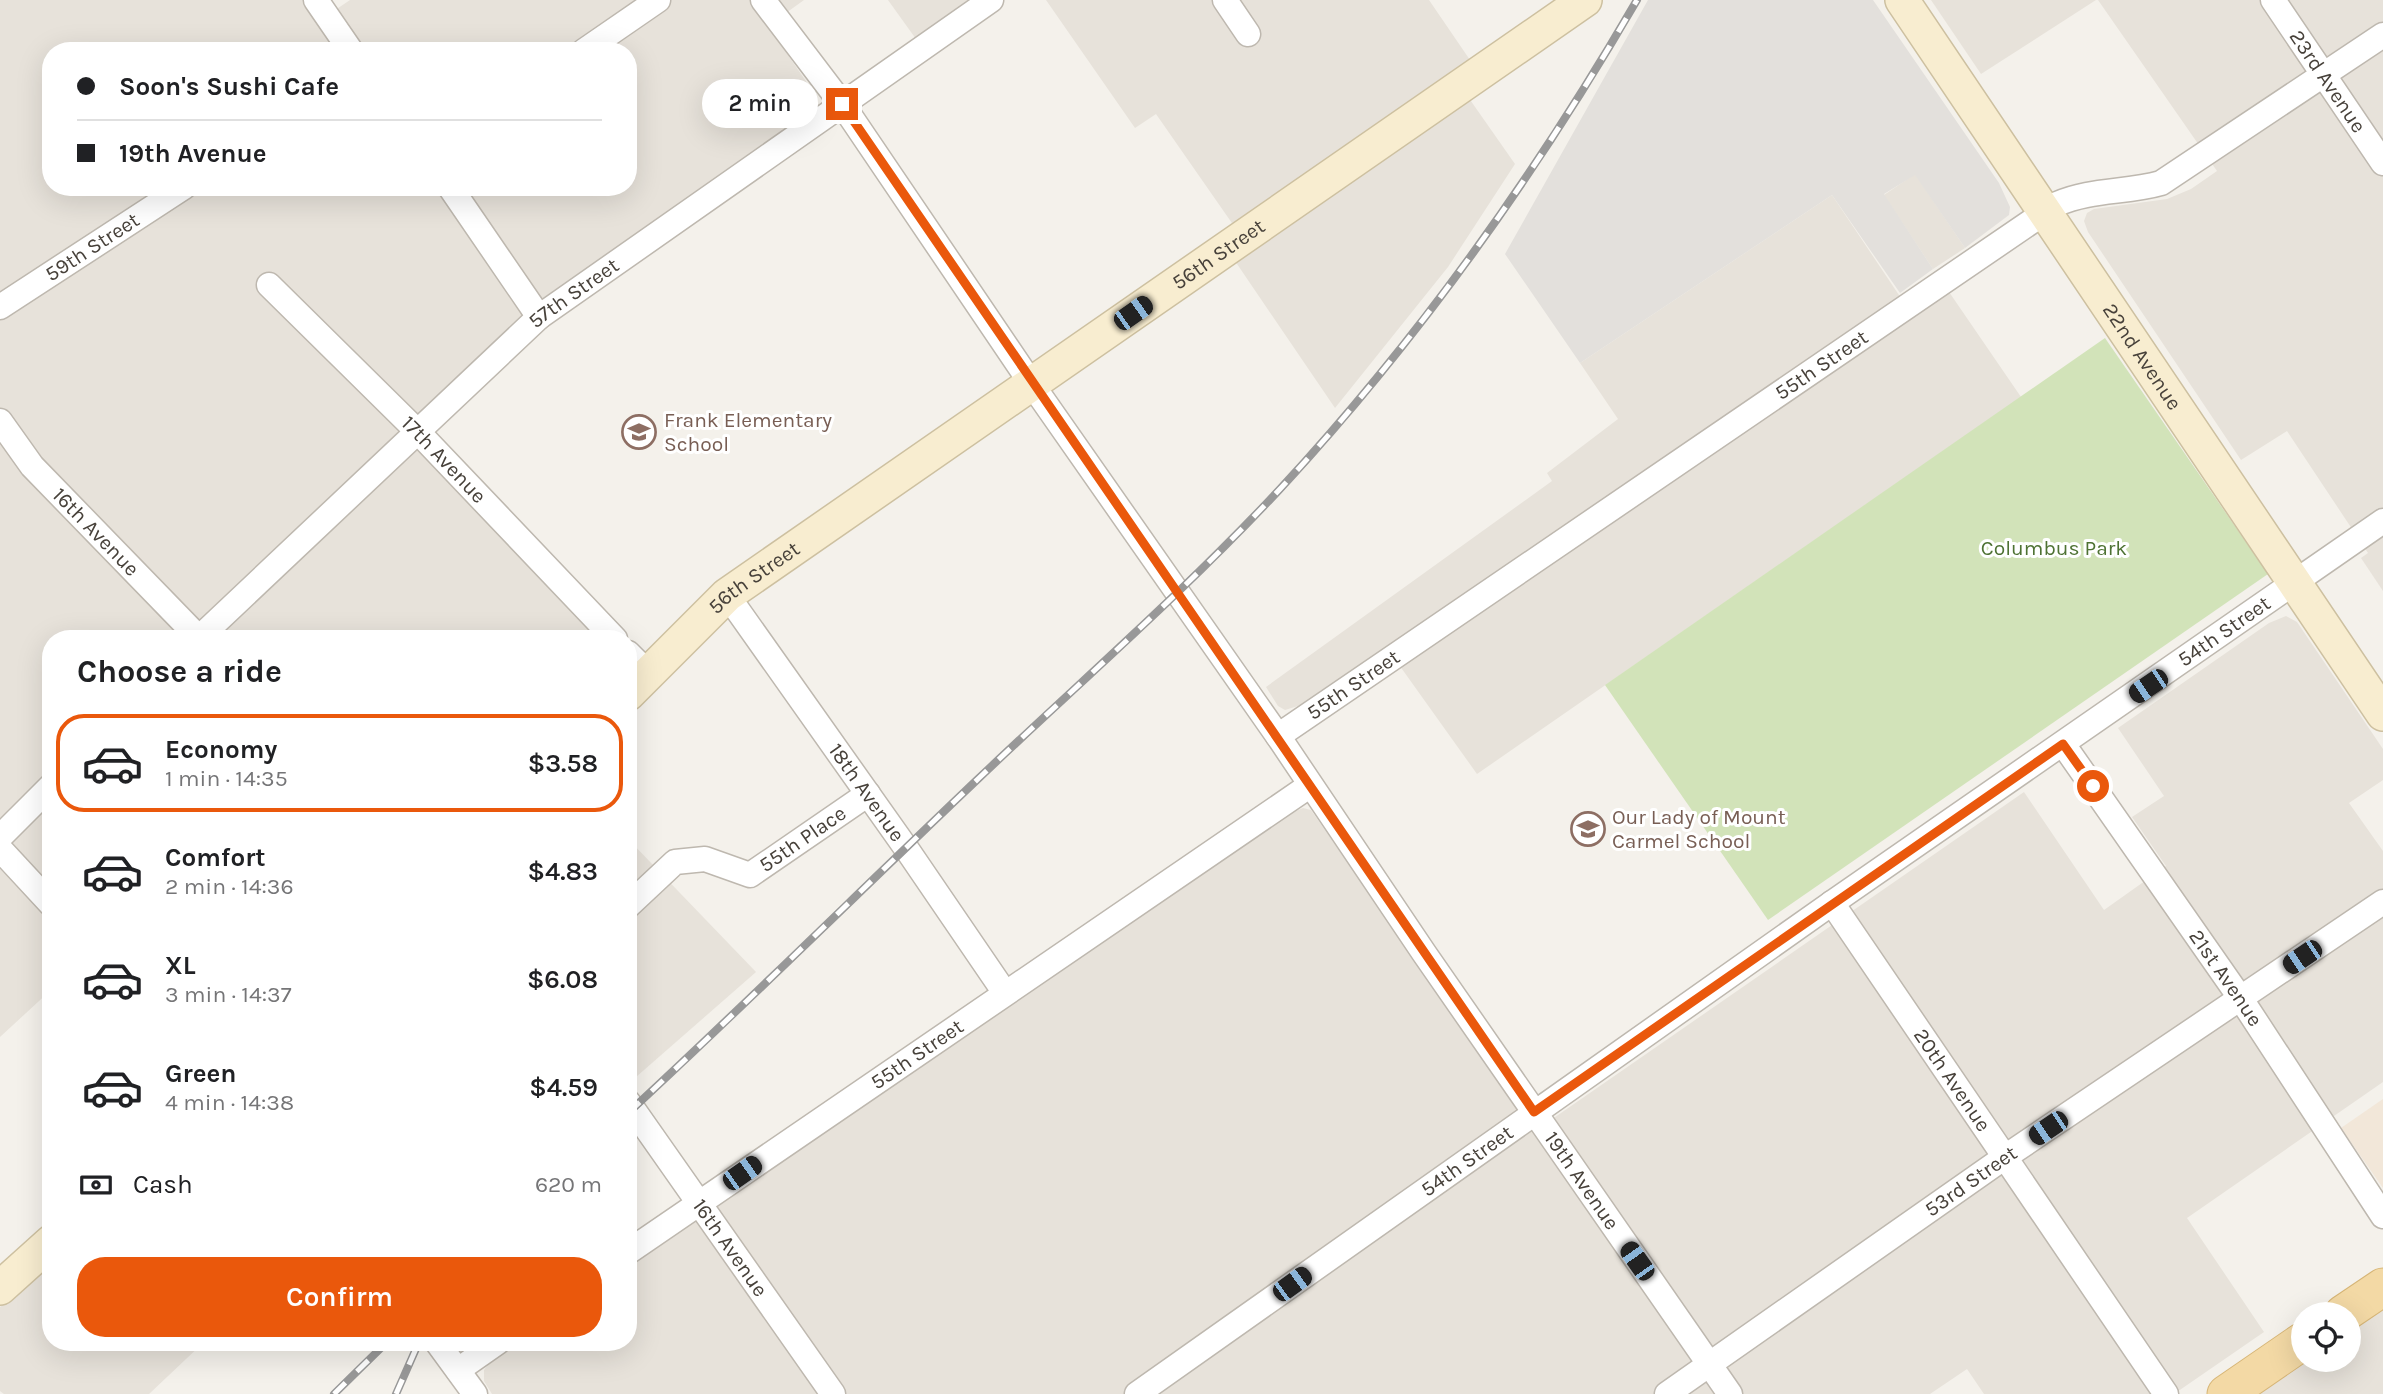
<!DOCTYPE html>
<html lang="en">
<head>
<meta charset="utf-8">
<style>
	:root { --surface:#fff; --page:#f6f6f6; --text:#202124; --muted:#757577; --line:#e0e0e0; --accent:#ea580c }
	body { margin:0; font-family:Karla,sans-serif; background:var(--page); color:var(--text); height:100vh; display:flex; flex-direction:column; font-size:26px; white-space:nowrap }
	* { box-sizing:border-box; margin:0 }
	p { font-size:23px; color:var(--muted) }
	.icon { flex:none; width:38px; height:38px; fill:none; stroke:currentColor; stroke-width:2; stroke-linecap:round; stroke-linejoin:round }
	.map { position:relative; flex:1; overflow:hidden }
	.drawer { position:absolute; left:42px; top:630px; width:595px; height:721px; display:flex; flex-direction:column; background:var(--surface); border-radius:28px; box-shadow:0 7px 28px #0002 }
	.drawer>* { flex:none }
	.top-card { position:absolute; left:42px; top:42px; width:595px; height:154px; border-radius:28px; box-shadow:0 7px 28px #0002; display:grid; align-content:center; height:154px; padding:0 35px; background:var(--surface) }
	.tools { position:absolute; left:2291px; top:1302px; display:grid; gap:14px }
	.tools a { display:grid; place-items:center; width:70px; height:70px; border-radius:50%; background:var(--surface); box-shadow:0 7px 28px #0002; font-size:35px }
	.end { position:absolute; width:32px; height:32px; margin:-16px; border:9px solid #ea580c; background:#fff; box-shadow:0 0 0 4px #fff }
	.from { border-radius:50% }
	.bubble { position:absolute; height:49px; border-radius:24px; background:var(--surface); box-shadow:0 7px 28px #0002; font-size:23px; font-weight:600; line-height:49px; text-align:center }
	.car { position:absolute; width:21px; height:42px; margin:-21px -10px; border-radius:9px; box-shadow:0 0 5px 2px #0007; background:linear-gradient(#222 24%,#8ab4d8 0 40%,#222 0 76%,#8ab4d8 0 86%,#222 0) }
	.top-card b { display:flex; align-items:center; gap:24px; height:66px; font-size:26px }
	.top-card b+b { border-top:2px solid var(--line) }
	.top-card i { width:18px; height:18px; background:var(--text) }
	ul { padding:0; list-style:none }
	li { display:flex; align-items:center; gap:21px; height:98px; margin:0 14px 10px; padding:0 21px; border:4px solid transparent; border-radius:28px }
	li div { flex:1 }
	li b { display:block; font-size:26px }
	li em { font-style:normal; font-weight:600 }
	li.selected { border-color:var(--accent) }
	li>.icon { width:63px; height:63px; stroke-width:1.5 }
	h2 { padding:0 35px; font-size:32px; line-height:84px }
	.pay { display:flex; align-items:center; gap:18px; height:77px; padding:0 35px; font-size:26px }
	.pay p { margin-inline-start:auto }
	.primary-button { display:flex; gap:14px; margin-top:auto; padding:14px 35px }
	.primary-button a { flex:1; height:80px; border-radius:28px; background:var(--accent); color:#fff; font-size:28px; font-weight:600; line-height:80px; text-align:center }
	.map>svg:first-child { display:block }
	.residential { fill:#e7e2da; fill-rule:evenodd }
	.commercial { fill:#f2e7d9 }
	.industrial { fill:#e3e0dc }
	.green { fill:#d2e3b9 }
	.lines { fill:none; stroke-linecap:round; stroke-linejoin:round }
	.street-casing { stroke:#beb8af; stroke-width:27 }
	.secondary-casing { stroke:#cdc0a0; stroke-width:36 }
	.primary-casing { stroke:#d6b576; stroke-width:39 }
	.street { stroke:#fff; stroke-width:24 }
	.secondary { stroke:#f8edd0; stroke-width:33 }
	.primary { stroke:#f3d9a5; stroke-width:37 }
	.rail-casing { stroke:#989898; stroke-width:8 }
	.rail { stroke:#fff; stroke-width:5; stroke-dasharray:16; stroke-linecap:butt }
	.route { stroke:#ea580c; stroke-width:9 }
	.labels { text-anchor:middle; dominant-baseline:central; stroke-width:6; stroke-linejoin:round; paint-order:stroke }
	.street-label { font-size:21px; fill:#47413a; stroke:#fff }
	.education-label { font-size:21px; fill:#785e54; stroke:#fff; text-anchor:start }
	.park-label { font-size:21px; fill:#4e7233; stroke:#fff }
</style>
</head>
<body>
<div class="map">
<svg width="2383" height="1394" viewBox="0 0 2383 1394">
	<rect width="100%" height="100%" fill="#f4f1eb"/>
	<!-- residential -->
	<g class="residential">
		<path d="M 0,0 L 304,0 L 319,21 L 350,0 L 804,0 L 768,26 L 812,90 L 813,97 L 805,114 L 791,127 L 563,285 L 521,318 L 401,433 L 599,639 L 51,639 L 51,990 L 0,1037 ZM 51,51 L 628,51 L 628,187 L 51,187 Z"/>
		<path d="M 888,0 L 973,0 L 916,39 Z"/>
		<path d="M 1046,0 L 1429,0 L 1470,60 L 1452,74 L 1515,164 L 1448,267 L 1335,408 L 1235,261 L 1250,249 L 1156,114 L 1135,128 Z"/>
		<path d="M 1931,0 L 2096,0 L 1981,74 Z"/>
		<path d="M 2098,0 L 2383,0 L 2383,591 L 2361,558 L 2368,553 L 2287,431 L 2241,460 L 2088,232 L 2084,221 L 2087,213 L 2094,209 L 2167,199 L 2191,189 L 2217,171 Z"/>
		<path d="M 1915,174 L 1965,248 L 1933,269 L 1884,195 Z"/>
		<path d="M 1832,195 L 1911,313 L 1947,289 L 2021,397 L 1477,774 L 1387,648 L 1301,705 L 1285,710 L 1278,706 L 1266,687 L 1552,481 L 1547,473 L 1618,419 L 1580,363 Z"/>
		<path d="M 2286,616 L 2297,622 L 2383,749 L 2383,780 L 2349,803 L 2383,851 L 2383,1082 L 2187,1218 L 2264,1332 L 2174,1394 L 1984,1394 L 1967,1369 L 1930,1394 L 492,1394 L 484,1381 L 484,1370 L 490,1362 L 518,1342 L 628,1342 L 628,1267 L 1291,813 L 1303,808 L 1311,810 L 1535,1131 L 2024,792 L 2104,910 L 2166,866 L 2132,817 L 2164,796 L 2118,728 L 2269,623 Z"/>
		<path d="M 628,839 L 756,972 L 628,1084 Z"/>
		<path d="M 51,1260 L 51,1342 L 204,1342 L 149,1394 L 4,1394 L 0,1391 L 0,1307 Z"/>
		<path d="M 2383,1308 L 2383,1394 L 2259,1394 L 2308,1360 L 2348,1360 L 2349,1332 Z"/>
	</g>
	<!-- commercial -->
	<path class="commercial" d="M 2383,1099 L 2383,1188 L 2341,1128 Z"/>
	<!-- industrial -->
	<path class="industrial" d="M 1648,0 L 1873,0 L 1999,183 L 2010,207 L 2009,215 L 1965,248 L 1915,175 L 1884,194 L 1933,269 L 1900,293 L 1832,195 L 1580,363 L 1505,254 Z"/>
	<!-- green -->
	<path class="green" d="M 2105,338 L 2268,574 L 1768,920 L 1605,685 Z"/>
	<g class="lines">
		<!-- street casing -->
		<g class="street-casing">
			<g id="street">
				<path d="M 316,0 L 351,51"/>
				<path id="s1" d="M 763,0 L 842,104 L 1031,383 L 1278,736 L 1424,953 L 1730,1394"/>
				<path d="M 1225,0 L 1248,34"/>
				<path id="s2" d="M 2273,0 L 2383,163"/>
				<path d="M 584,51 L 658,0"/>
				<path d="M 450,187 L 539,317"/>
				<path id="s3" d="M 269,285 L 417,431 L 615,639"/>
				<path id="s4" d="M 0,307 L 184,187"/>
				<path id="s5" d="M 0,421 L 32,466 L 200,639"/>
				<path id="s6" d="M 727,595 L 906,848 L 1005,993"/>
				<path id="s7" d="M 198,639 L 539,317 L 991,0"/>
				<path d="M 628,653 L 649,674"/>
				<path id="s8" d="M 1278,736 L 2057,204 C 2091,189 2126,193 2161,183 L 2383,35"/>
				<path id="s9" d="M 2063,744 L 2241,999 L 2383,1216"/>
				<path d="M 0,837 L 51,786"/>
				<path d="M 0,849 L 51,904"/>
				<path id="s10" d="M 1832,903 L 2166,1394"/>
				<path id="s11" d="M 628,906 L 675,862 L 705,859 L 750,875 L 868,794"/>
				<path id="s12" d="M 628,1102 L 833,1394"/>
				<path id="s13" d="M 628,1252 L 1309,786"/>
				<path d="M 437,1342 L 475,1394"/>
				<path d="M 458,1370 L 498,1342"/>
				<path id="s14" d="M 1137,1394 L 1832,903 L 2383,521"/>
				<path id="s15" d="M 1667,1394 L 2005,1157 L 2383,902"/>
			</g>
		</g>
		<!-- secondary casing -->
		<g class="secondary-casing">
			<g id="secondary">
				<path id="s16" d="M 1902,0 L 2383,714"/>
				<path id="s17" d="M 628,694 L 727,595 L 1585,0"/>
				<path d="M 0,1288 L 51,1242"/>
			</g>
		</g>
		<!-- primary casing -->
		<g class="primary-casing">
			<g id="primary">
				<path d="M 2343,1314 L 2383,1287"/>
				<path d="M 2226,1394 L 2303,1341"/>
			</g>
		</g>
		<!-- street -->
		<use href="#street" class="street"/>
		<!-- secondary -->
		<use href="#secondary" class="secondary"/>
		<!-- primary -->
		<use href="#primary" class="primary"/>
		<!-- rail casing -->
		<g class="rail-casing">
			<g id="rail">
				<path d="M 628,1113 C 747,1003 862,889 979,778 C 1080,682 1185,591 1280,489 C 1417,341 1536,174 1637,0"/>
				<path d="M 334,1394 L 387,1342"/>
				<path d="M 396,1394 L 419,1342"/>
			</g>
		</g>
		<!-- rail -->
		<use href="#rail" class="rail"/>
	</g>
	<g class="lines">
		<!-- route -->
		<path class="route" d="M 842,104 L 1534,1112 L 2063,744 L 2093,786"/>
	</g>
	<!-- icons -->
	<defs>
		<g id="school-ring" transform="scale(1.75)"><circle r="9.5" fill="#fff" stroke="#8d6e63" stroke-width="1.5"/><path d="M0-5L7-2L0 1L-7-2ZM-4 1L0 2.5L4 1V4Q0 6-4 4Z" fill="#8d6e63"/></g>
	</defs>
	<g fill-rule="evenodd">
		<use href="#school-ring" x="639" y="432"/>
		<use href="#school-ring" x="1588" y="829"/>
	</g>
	<g class="labels">
		<!-- street labels -->
		<g class="street-label">
			<text stroke="none"><textPath href="#s2" startOffset="98">23rd Avenue</textPath></text>
			<text stroke="none"><textPath href="#s4" startOffset="110">59th Street</textPath></text>
			<text stroke="none"><textPath href="#s17" startOffset="738">56th Street</textPath></text>
			<text stroke="none"><textPath href="#s7" startOffset="511">57th Street</textPath></text>
			<text stroke="none"><textPath href="#s16" startOffset="430">22nd Avenue</textPath></text>
			<text stroke="none"><textPath href="#s8" startOffset="658">55th Street</textPath></text>
			<text stroke="none"><textPath href="#s3" startOffset="247">17th Avenue</textPath></text>
			<text stroke="none"><textPath href="#s5" startOffset="147">16th Avenue</textPath></text>
			<text stroke="none"><textPath href="#s17" startOffset="172">56th Street</textPath></text>
			<text stroke="none"><textPath href="#s14" startOffset="1328">54th Street</textPath></text>
			<text stroke="none"><textPath href="#s8" startOffset="91">55th Street</textPath></text>
			<text stroke="none"><textPath href="#s6" startOffset="242">18th Avenue</textPath></text>
			<text stroke="none"><textPath href="#s11" startOffset="206">55th Place</textPath></text>
			<text stroke="none"><textPath href="#s9" startOffset="285">21st Avenue</textPath></text>
			<text stroke="none"><textPath href="#s13" startOffset="350">55th Street</textPath></text>
			<text stroke="none"><textPath href="#s10" startOffset="214">20th Avenue</textPath></text>
			<text stroke="none"><textPath href="#s14" startOffset="404">54th Street</textPath></text>
			<text stroke="none"><textPath href="#s1" startOffset="1437">19th Avenue</textPath></text>
			<text stroke="none"><textPath href="#s15" startOffset="371">53rd Street</textPath></text>
			<text stroke="none"><textPath href="#s12" startOffset="178">16th Avenue</textPath></text>
		</g>
		<!-- education labels -->
		<g class="education-label">
			<text x="664" y="420">Frank Elementary<tspan x="664" dy="24">School</tspan></text>
			<text x="1612" y="817">Our Lady of Mount<tspan x="1612" dy="24">Carmel School</tspan></text>
		</g>
		<!-- park labels -->
		<g class="park-label">
			<text x="2054" y="548">Columbus Park</text>
		</g>
	</g>
</svg>
<div class="tools">
<a><svg class="icon" aria-label="locate" viewBox="0 0 24 24"><circle cx="12" cy="12" r="6"/><path d="M12 2v4M12 18v4M2 12h4M18 12h4"/></svg></a>
</div>
<i class="end from" style="left:2093px;top:786px"></i>
<i class="end" style="left:842px;top:104px"></i>
<div class="bubble" style="left:702px;top:79px;width:116px">2 min</div>
<i class="car" style="left:1133px;top:313px;rotate:55deg"></i>
<i class="car" style="left:2148px;top:686px;rotate:236deg"></i>
<i class="car" style="left:2302px;top:957px;rotate:236deg"></i>
<i class="car" style="left:2048px;top:1128px;rotate:236deg"></i>
<i class="car" style="left:742px;top:1173px;rotate:55deg"></i>
<i class="car" style="left:1637px;top:1261px;rotate:325deg"></i>
<i class="car" style="left:1292px;top:1284px;rotate:54deg"></i>
<div class="top-card">
<b><i class="from"></i>Soon's Sushi Cafe</b>
<b><i></i>19th Avenue</b>
</div>
<section class="drawer">
<h2>Choose a ride</h2>
<ul>
<li class="selected"><svg class="icon" aria-label="car" viewBox="0 0 24 24"><path d="M5 17H2v-5l4-1 3-4h7l3 4 3 1v5h-3M9 17h6M6 11h13"/><circle cx="7" cy="17" r="2"/><circle cx="17" cy="17" r="2"/></svg><div><b>Economy</b><p>1 min · 14:35</p></div><em>$3.58</em></li>
<li><svg class="icon" aria-label="car" viewBox="0 0 24 24"><path d="M5 17H2v-5l4-1 3-4h7l3 4 3 1v5h-3M9 17h6M6 11h13"/><circle cx="7" cy="17" r="2"/><circle cx="17" cy="17" r="2"/></svg><div><b>Comfort</b><p>2 min · 14:36</p></div><em>$4.83</em></li>
<li><svg class="icon" aria-label="car" viewBox="0 0 24 24"><path d="M5 17H2v-5l4-1 3-4h7l3 4 3 1v5h-3M9 17h6M6 11h13"/><circle cx="7" cy="17" r="2"/><circle cx="17" cy="17" r="2"/></svg><div><b>XL</b><p>3 min · 14:37</p></div><em>$6.08</em></li>
<li><svg class="icon" aria-label="car" viewBox="0 0 24 24"><path d="M5 17H2v-5l4-1 3-4h7l3 4 3 1v5h-3M9 17h6M6 11h13"/><circle cx="7" cy="17" r="2"/><circle cx="17" cy="17" r="2"/></svg><div><b>Green</b><p>4 min · 14:38</p></div><em>$4.59</em></li>
</ul>
<div class="pay"><svg class="icon" aria-label="cash" viewBox="0 0 24 24"><path d="M3 7h18v10H3z"/><circle cx="12" cy="12" r="2"/></svg>Cash<p>620 m</p></div>
<div class="primary-button"><a>Confirm</a></div>
</section>
</div>
</body>
</html>
